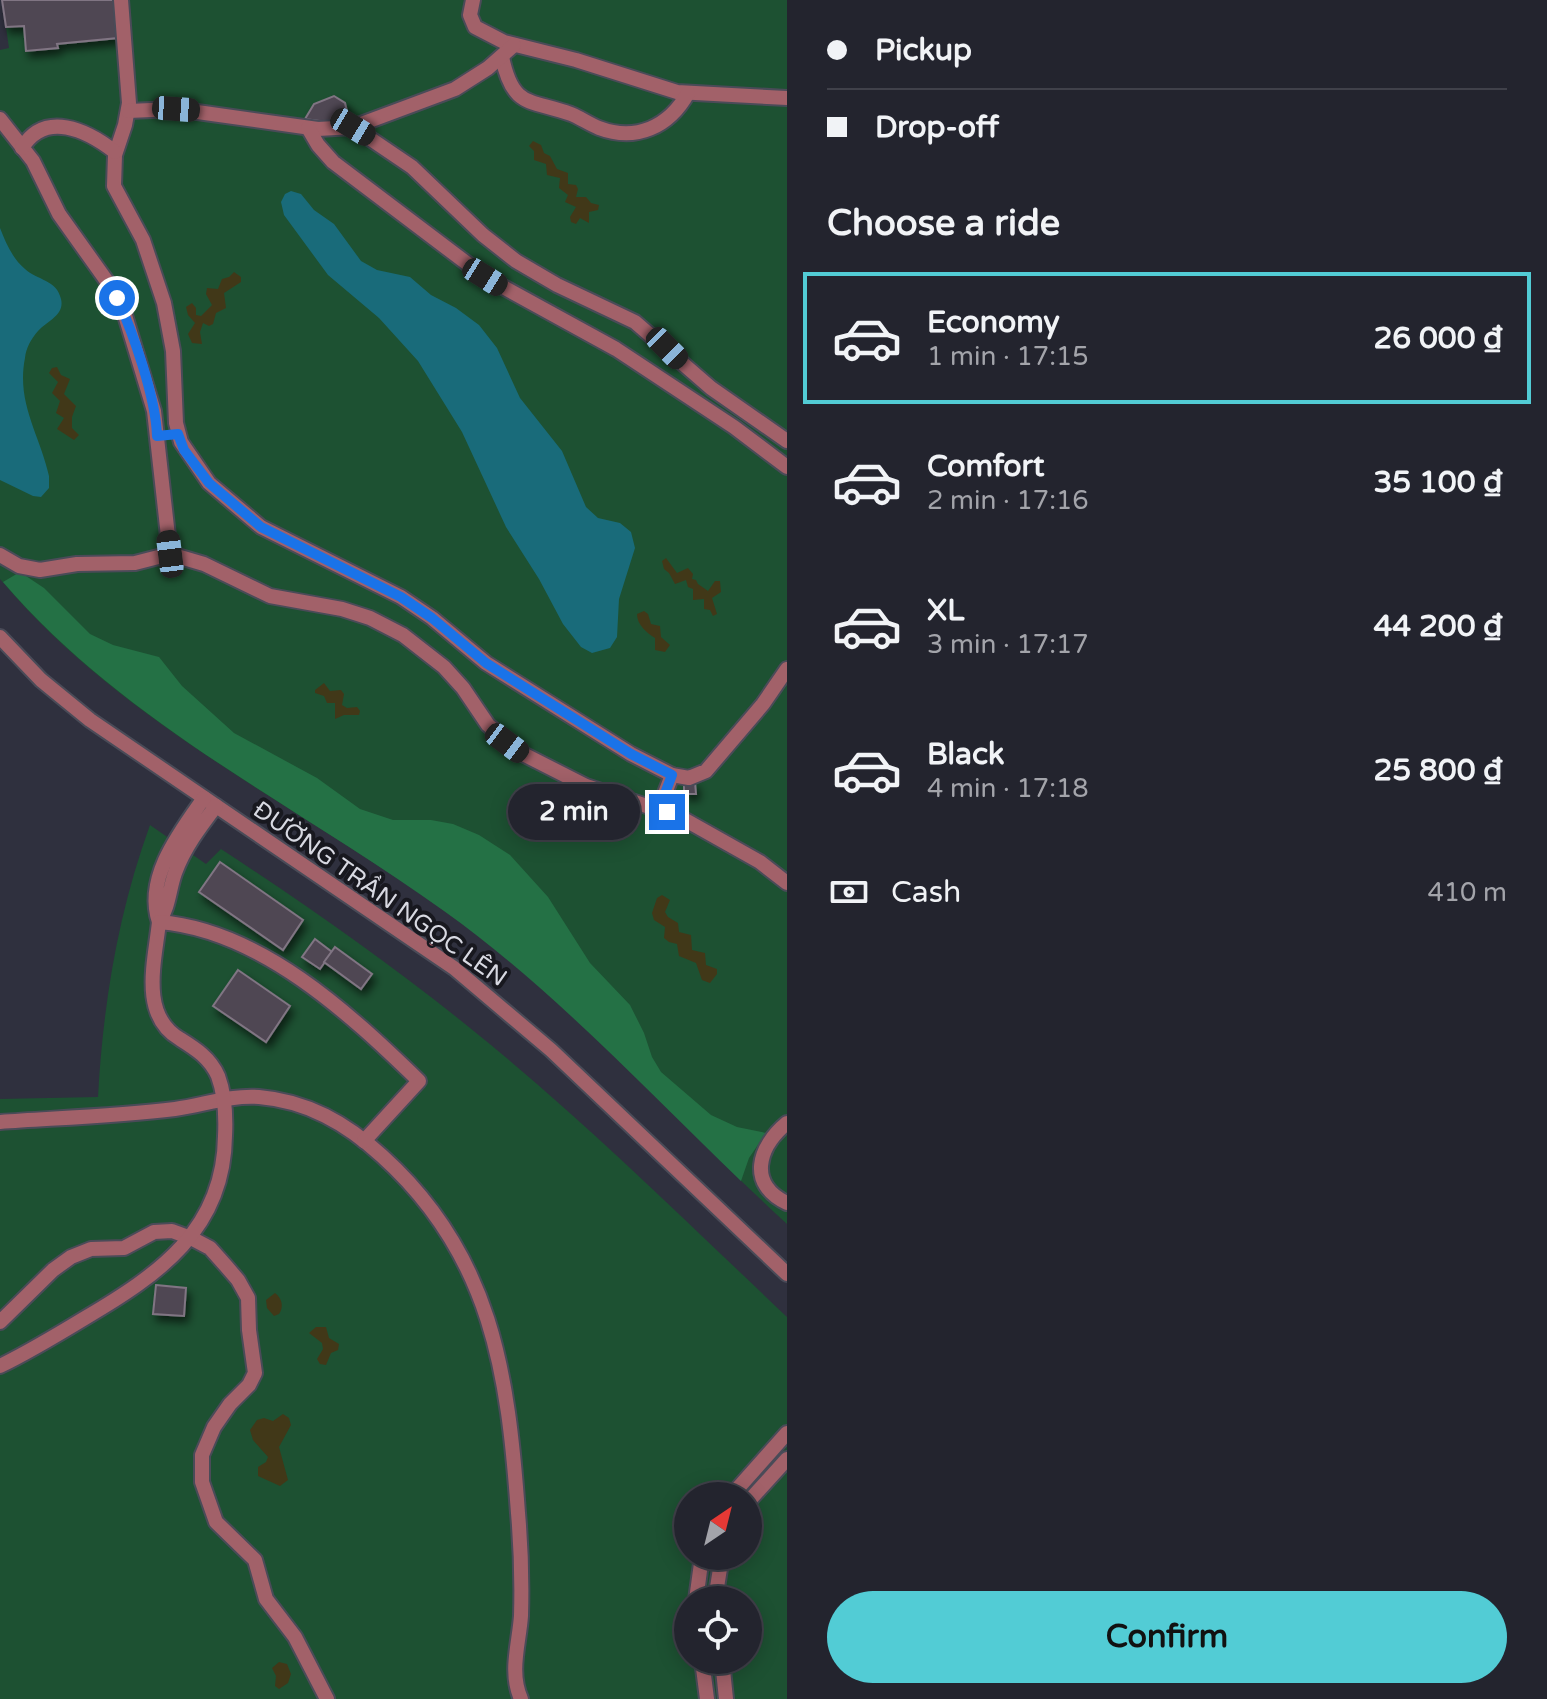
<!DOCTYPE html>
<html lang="en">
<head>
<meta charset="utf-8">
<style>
	:root { --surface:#23242e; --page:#2b2c36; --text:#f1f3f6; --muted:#a3a4aa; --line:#40414a; --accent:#52ccd5 }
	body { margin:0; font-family:"Varela Round",sans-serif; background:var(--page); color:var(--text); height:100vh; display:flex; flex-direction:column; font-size:30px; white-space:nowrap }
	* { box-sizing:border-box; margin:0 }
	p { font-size:26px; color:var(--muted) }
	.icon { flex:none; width:44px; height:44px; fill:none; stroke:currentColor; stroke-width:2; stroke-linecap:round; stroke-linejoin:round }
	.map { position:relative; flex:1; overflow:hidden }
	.sheet { display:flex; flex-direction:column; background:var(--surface); width:760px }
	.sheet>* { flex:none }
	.banner { display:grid; align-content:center; height:176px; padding:0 40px; background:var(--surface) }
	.needle { width:52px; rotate:35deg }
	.buttons { position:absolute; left:674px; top:1482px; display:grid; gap:16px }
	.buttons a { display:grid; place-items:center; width:88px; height:88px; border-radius:50%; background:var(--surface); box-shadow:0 4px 20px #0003,0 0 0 2px var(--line); font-size:40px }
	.end { position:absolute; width:36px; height:36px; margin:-18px; border:10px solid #1a73e8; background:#fff; box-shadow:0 0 0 4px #fff }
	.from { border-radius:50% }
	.bubble { position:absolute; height:56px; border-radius:28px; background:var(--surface); box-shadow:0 4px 20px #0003,0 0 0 2px var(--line); font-size:26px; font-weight:700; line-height:56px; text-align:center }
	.car { position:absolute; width:24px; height:48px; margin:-24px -12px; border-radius:10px; box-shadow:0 0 6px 2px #0007; background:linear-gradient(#222 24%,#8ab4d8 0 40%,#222 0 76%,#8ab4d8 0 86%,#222 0) }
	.banner b { display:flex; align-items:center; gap:28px; height:76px; font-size:30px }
	.banner b+b { border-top:2px solid var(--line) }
	.banner i { width:20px; height:20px; background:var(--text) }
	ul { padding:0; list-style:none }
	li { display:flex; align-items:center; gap:24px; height:132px; margin:0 16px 12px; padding:0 24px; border:4px solid transparent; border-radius:0px }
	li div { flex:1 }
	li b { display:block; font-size:30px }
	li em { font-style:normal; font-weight:700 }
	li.current { border-color:var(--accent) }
	li>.icon { width:72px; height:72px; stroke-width:1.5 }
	h2 { padding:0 40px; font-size:36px; line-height:96px }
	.pay { display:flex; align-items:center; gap:20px; height:88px; padding:0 40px; font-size:30px }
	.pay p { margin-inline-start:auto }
	.action { display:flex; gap:16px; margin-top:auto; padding:16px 40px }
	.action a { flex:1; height:92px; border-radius:48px; background:var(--accent); color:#111; font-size:32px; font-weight:700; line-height:92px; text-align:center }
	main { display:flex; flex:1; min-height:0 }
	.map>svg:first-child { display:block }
	.green { fill:#1d5132; fill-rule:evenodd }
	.forest { fill:#247145 }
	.sand { fill:#413818 }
	.water { fill:#196b7a }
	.building { fill:#504653; stroke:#807583; stroke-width:2; filter:url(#shadow) }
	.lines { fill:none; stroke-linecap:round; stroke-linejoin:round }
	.minor-casing { stroke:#4a4b58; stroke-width:18 }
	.minor { stroke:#a26169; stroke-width:14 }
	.route { stroke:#1a73e8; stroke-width:10 }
	.labels { text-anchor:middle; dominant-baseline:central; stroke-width:8; stroke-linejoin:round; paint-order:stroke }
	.street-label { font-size:24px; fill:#d8d9e2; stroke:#18181f }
</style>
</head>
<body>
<main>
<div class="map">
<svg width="787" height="1699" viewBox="0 0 787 1699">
	<defs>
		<filter id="shadow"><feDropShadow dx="3.5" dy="6" stdDeviation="4" flood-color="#0009"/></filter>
	</defs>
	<rect width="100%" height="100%" fill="#2f303e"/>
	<!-- green -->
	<g class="green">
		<path d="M 2,0 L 787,0 L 787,1224 C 681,1127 583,1015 468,928 C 312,811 128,731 0,579 L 0,50 L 9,48 Z"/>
		<path d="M 150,825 L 206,864 L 221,849 C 314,910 405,974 491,1045 C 594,1130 690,1225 787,1317 L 787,1699 L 0,1699 L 0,1099 L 98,1097 C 103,1004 118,913 150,825 ZM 688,1496 L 748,1496 L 748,1556 L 688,1556 ZM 688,1600 L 748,1600 L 748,1660 L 688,1660 Z"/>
	</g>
	<!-- forest -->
	<path class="forest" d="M 20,572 L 44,588 L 90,634 L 113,645 L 159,657 L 182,686 L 234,733 L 317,778 L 360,809 L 393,820 L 431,820 L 453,824 L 479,835 L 510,855 L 548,897 L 590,963 L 630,1005 L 644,1033 L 652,1057 L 661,1072 L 711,1115 L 737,1127 L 766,1133 L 749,1158 L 741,1181 C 645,1089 553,989 444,911 C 295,804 125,724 3,582 Z"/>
	<!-- sand -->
	<g class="sand">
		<path d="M 533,141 L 541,145 L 544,153 L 550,156 L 557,169 L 568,173 L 568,184 L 576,185 L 578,189 L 576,197 L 586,197 L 591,203 L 599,205 L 598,210 L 589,212 L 589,223 L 580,218 L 576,224 L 571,222 L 570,217 L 576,207 L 565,202 L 568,195 L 559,188 L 560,178 L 547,175 L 546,164 L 534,160 L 534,151 L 529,146 Z"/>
		<path d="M 234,272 L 241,277 L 241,282 L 224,293 L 226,308 L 216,313 L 213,324 L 209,326 L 203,323 L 200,332 L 202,344 L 192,343 L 188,334 L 195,323 L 188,315 L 186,307 L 192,303 L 196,308 L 196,315 L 201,316 L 212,305 L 206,294 L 207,288 L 218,289 L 222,279 L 229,277 Z"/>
		<path d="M 57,367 L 61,375 L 70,379 L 64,394 L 76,406 L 72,417 L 72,428 L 79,435 L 74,440 L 57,429 L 64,418 L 56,413 L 60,401 L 52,393 L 58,382 L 49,373 L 52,368 Z"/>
		<path d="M 666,558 L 677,573 L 688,568 L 693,574 L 692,579 L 696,580 L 698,584 L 708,591 L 715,581 L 720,581 L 721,592 L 712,598 L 717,614 L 713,616 L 710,610 L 704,609 L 704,599 L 693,600 L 693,589 L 688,587 L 686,580 L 675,584 L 669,573 L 664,569 L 662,561 Z"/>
		<path d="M 644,611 L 648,614 L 651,624 L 660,626 L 661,637 L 670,645 L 665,652 L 655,650 L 655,638 C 647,633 637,625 637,614 Z"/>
		<path d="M 324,683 L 330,691 L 341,690 L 344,694 L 342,705 L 347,708 L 357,707 L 360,711 L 359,715 L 344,715 L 335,719 L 335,703 L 327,703 L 324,696 L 315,693 L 315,690 Z"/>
		<path d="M 662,895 L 670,900 L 665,912 L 668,917 L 678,923 L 679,932 L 691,935 L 692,950 L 705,953 L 706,965 L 717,969 L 717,974 L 710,983 L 702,980 L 696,963 L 679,956 L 677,944 L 669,942 L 664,938 L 665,927 L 654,920 L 652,913 L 657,898 Z"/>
		<path d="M 275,1293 C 282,1298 284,1307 279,1314 L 274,1316 L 267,1308 L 266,1300 Z"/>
		<path d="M 316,1327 L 326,1327 L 329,1338 L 339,1344 L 338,1350 L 331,1353 L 326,1365 L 320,1364 L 317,1359 L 323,1349 L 322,1343 L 309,1333 Z"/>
		<path d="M 283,1414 L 289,1418 L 291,1425 L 279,1447 L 288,1480 L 280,1486 L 258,1476 L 258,1467 L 266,1462 L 268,1457 L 253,1440 L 250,1430 L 257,1420 L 264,1418 L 273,1421 Z"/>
		<path d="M 279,1662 L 287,1664 L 291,1674 L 288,1683 L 279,1689 L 275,1686 L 276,1676 L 272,1668 Z"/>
	</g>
	<!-- water -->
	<g class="water">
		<path d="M 291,191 L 301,194 L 314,210 L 334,224 L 361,261 L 377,270 L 410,277 L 431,295 L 456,308 L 479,325 L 497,348 L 520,398 L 562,451 L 586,507 L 598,518 L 620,523 L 631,532 L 635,548 L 619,599 L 617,637 L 610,648 L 592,653 L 581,647 L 563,624 L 539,579 L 506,527 L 462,432 L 418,361 L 379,318 L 328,275 L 284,215 L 281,202 L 285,194 Z"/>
		<path d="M 0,228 C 6,243 12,258 25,269 C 37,280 57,280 61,299 C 65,315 47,321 38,331 C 31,339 26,348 25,358 C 16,403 40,435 49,476 L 49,488 L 41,497 L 33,496 L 0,480 Z"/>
	</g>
	<!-- building -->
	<g class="building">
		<path d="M 2,0 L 114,0 L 118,38 L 57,44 L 58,48 L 26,51 L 24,26 L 6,27 Z"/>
		<path d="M 334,96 L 345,103 L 349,120 L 327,122 L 305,119 L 314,104 Z"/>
		<path d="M 695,782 L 696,794 L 684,794 L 684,783 Z"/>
		<path d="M 220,862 L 303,920 L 283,950 L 199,892 Z"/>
		<path d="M 315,939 L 332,952 L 320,969 L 302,957 Z"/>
		<path d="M 335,947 L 372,974 L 361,989 L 324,962 Z"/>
		<path d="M 238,970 L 290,1006 L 266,1042 L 213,1006 Z"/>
		<path d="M 156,1285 L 186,1288 L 184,1316 L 153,1314 Z"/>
	</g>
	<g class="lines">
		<!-- minor casing -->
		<g class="minor-casing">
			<g id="minor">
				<path d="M 121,0 L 129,103 L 125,125 L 115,155 L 114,186 L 143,240 L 164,303 L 173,351 L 176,423 L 181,442 L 209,483 L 261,527 L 401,597 L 432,618 L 486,663 L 631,754 L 672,775 L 689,778 L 706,771 L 763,704 L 787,669"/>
				<path d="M 473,0 L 470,15 L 475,27 L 504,42 L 576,60 L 677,92 L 787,98"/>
				<path d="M 502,57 C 513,109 530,99 571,114 C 581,118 589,124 599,128 C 636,142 669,127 688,93"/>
				<path d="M 128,111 L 176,109 L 318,129 L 353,127 L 455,89 L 488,68 L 514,45"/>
				<path d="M 0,119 L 33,161 L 59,214 L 111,287 L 124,312 L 154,411 L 170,554"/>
				<path d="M 353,127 L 412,167 L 483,235 L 516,261 L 557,285 L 635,322 L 711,388 L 787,441"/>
				<path d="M 308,128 L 318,145 L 333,162 L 485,277 L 616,349 L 734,427 L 787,467"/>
				<path d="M 22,148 C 45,110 87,130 115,152"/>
				<path d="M 0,555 L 19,566 L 40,570 L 77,564 L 135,563 L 170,554 L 204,564 L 270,596 L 342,609 L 370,618 L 403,635 L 444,667 L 463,688 L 488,725 L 521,753 L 586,786 L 680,817 L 760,862 L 787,883"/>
				<path d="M 0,637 L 41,680 L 90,720 L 454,968 L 551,1050 L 787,1274"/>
				<path d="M 204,798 C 180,832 144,878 159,922 C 169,907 169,890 175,873 C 184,848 200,827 216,806"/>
				<path d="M 659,809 L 672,775"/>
				<path d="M 0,1122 C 58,1118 117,1116 175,1109 C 204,1105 230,1095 259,1097 C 307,1101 346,1123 382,1156 C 492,1255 508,1374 518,1513 C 521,1547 522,1581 521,1616 C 519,1644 509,1672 521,1699"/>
				<path d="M 787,1123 C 758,1147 747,1184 787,1203"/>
				<path d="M 0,1322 L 53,1270 L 71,1257 L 91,1249 L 124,1248 L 154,1232 L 172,1231 L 191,1238 L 210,1248 L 226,1266 L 238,1280 L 248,1298 L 249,1330 L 255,1373 L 249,1385 L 230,1404 L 214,1427 L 202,1455 L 202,1482 L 216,1522 L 255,1560 L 266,1599 L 295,1637 L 327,1699"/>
				<path d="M 0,1366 C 29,1352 57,1335 85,1318 C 158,1275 224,1230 225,1136 C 226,1117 225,1095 218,1076 C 210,1058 196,1049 180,1039 C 139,1015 155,961 159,922 C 260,930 349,1013 419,1081 L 364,1141"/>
				<path d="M 731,1496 L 787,1433"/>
				<path d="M 748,1502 L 787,1459"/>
				<path d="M 696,1600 L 702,1556"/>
				<path d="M 715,1600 L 722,1556"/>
				<path d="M 702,1660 L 707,1699"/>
				<path d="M 722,1660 L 726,1699"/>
			</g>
		</g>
		<!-- minor -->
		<use href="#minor" class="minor"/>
	</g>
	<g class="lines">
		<!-- route -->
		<path class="route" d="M 117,298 C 133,332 156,398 157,436 L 178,434 L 184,450 L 209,483 L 261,527 L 401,597 L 432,618 L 486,663 L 631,754 L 672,775 L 659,809 L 667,812"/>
	</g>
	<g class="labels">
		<!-- street labels -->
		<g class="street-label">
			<text transform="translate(380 894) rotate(35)">ĐƯỜNG TRẦN NGỌC LÊN</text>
		</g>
	</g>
</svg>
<div class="buttons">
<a><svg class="needle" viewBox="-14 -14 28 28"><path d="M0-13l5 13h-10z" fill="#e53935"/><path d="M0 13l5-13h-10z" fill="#a3a4aa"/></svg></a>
<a><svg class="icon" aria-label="locate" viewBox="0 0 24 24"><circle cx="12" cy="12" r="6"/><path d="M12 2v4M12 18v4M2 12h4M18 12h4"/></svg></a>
</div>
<i class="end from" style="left:117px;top:298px"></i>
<i class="end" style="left:667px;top:812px"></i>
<div class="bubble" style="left:508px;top:784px;width:132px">2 min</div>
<i class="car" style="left:176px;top:109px;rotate:94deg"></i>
<i class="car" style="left:353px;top:127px;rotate:121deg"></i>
<i class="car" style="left:485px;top:277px;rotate:122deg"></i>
<i class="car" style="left:667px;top:348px;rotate:135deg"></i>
<i class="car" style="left:170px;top:554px;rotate:353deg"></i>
<i class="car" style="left:507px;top:743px;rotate:127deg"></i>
</div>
<section class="sheet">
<div class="banner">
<b><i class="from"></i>Pickup</b>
<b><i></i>Drop-off</b>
</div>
<h2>Choose a ride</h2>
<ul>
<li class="current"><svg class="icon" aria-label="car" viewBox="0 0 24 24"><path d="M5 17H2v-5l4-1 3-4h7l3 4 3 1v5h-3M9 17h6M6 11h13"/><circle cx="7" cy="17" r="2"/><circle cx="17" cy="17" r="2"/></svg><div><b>Economy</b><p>1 min · 17:15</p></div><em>26 000 ₫</em></li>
<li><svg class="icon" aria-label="car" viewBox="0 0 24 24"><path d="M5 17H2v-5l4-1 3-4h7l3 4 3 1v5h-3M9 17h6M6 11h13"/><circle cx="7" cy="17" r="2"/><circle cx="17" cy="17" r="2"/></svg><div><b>Comfort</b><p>2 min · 17:16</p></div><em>35 100 ₫</em></li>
<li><svg class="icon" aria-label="car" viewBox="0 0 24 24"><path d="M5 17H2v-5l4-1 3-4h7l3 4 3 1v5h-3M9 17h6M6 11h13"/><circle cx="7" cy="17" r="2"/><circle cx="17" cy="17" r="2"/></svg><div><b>XL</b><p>3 min · 17:17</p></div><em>44 200 ₫</em></li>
<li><svg class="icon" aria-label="car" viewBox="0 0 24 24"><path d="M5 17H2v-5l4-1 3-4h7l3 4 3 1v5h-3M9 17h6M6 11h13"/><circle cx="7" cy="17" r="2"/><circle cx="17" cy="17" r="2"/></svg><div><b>Black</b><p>4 min · 17:18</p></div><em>25 800 ₫</em></li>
</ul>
<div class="pay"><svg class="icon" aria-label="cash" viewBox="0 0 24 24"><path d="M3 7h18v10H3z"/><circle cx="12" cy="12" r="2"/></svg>Cash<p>410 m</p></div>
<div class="action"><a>Confirm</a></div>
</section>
</main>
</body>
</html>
